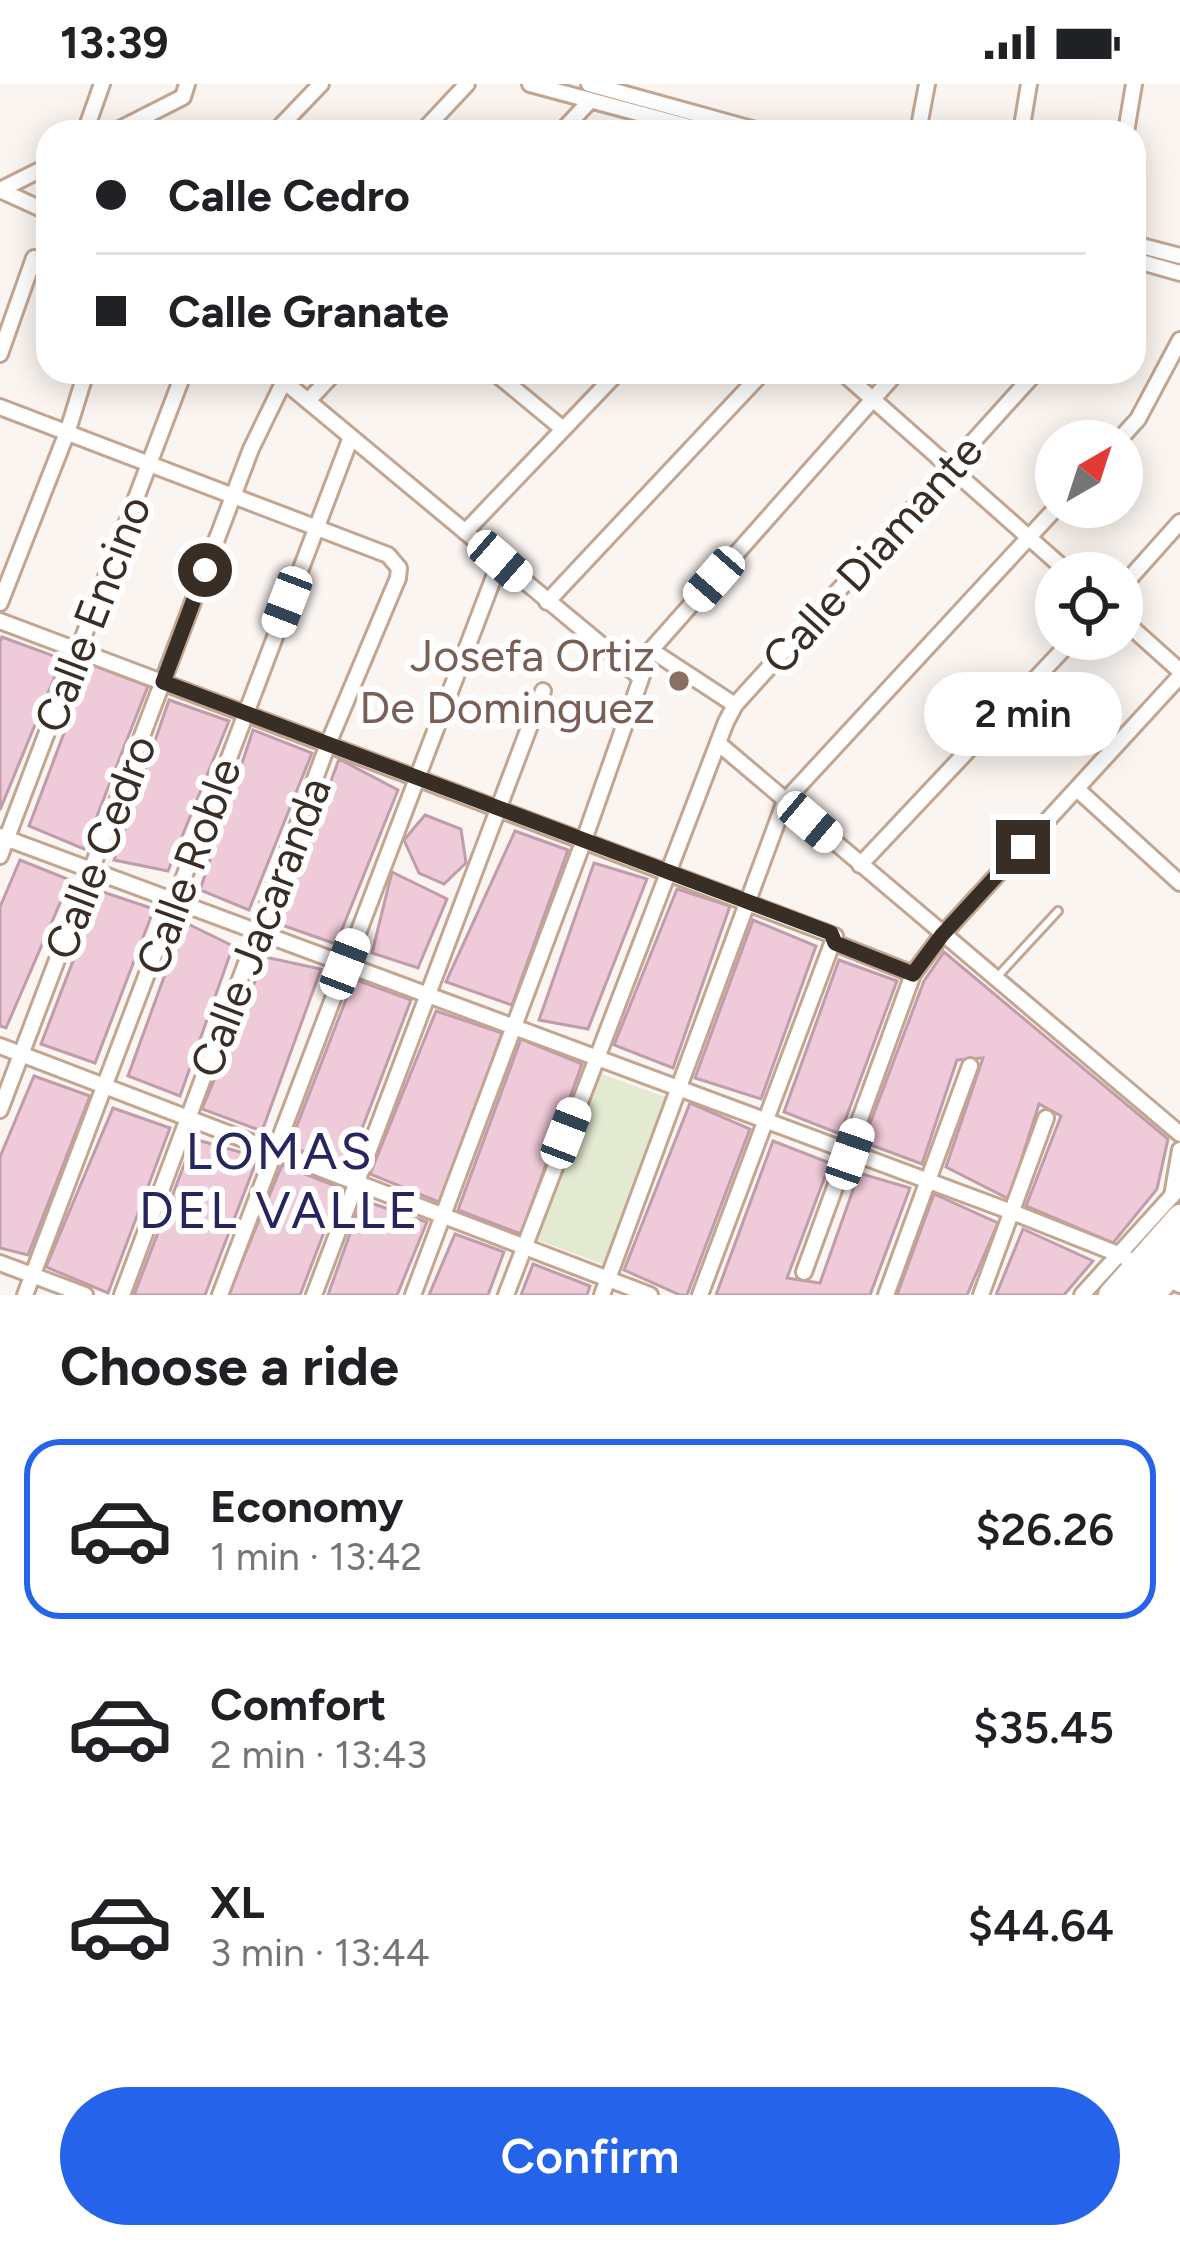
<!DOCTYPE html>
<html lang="en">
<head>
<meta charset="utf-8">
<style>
	:root { --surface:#fff; --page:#f2f2f2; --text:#202124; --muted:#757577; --line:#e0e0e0; --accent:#2563eb }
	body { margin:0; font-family:Figtree,sans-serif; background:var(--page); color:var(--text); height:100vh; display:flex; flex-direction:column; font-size:45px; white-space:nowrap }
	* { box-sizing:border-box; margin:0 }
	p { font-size:39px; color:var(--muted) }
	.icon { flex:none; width:66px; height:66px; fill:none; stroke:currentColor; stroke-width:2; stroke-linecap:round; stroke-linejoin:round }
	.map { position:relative; height:1211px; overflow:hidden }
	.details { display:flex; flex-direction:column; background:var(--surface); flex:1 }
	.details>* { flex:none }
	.banner { position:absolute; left:36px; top:36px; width:1110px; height:264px; border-radius:36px; box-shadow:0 6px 30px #0003; display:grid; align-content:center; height:264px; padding:0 60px; background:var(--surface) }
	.needle { width:78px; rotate:39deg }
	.controls { position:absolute; left:1035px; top:336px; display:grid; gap:24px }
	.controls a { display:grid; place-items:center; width:108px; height:108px; border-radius:50%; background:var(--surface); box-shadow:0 6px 30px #0003; font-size:60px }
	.end { position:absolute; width:54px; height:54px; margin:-27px; border:15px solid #392e26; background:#fff; box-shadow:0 0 0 6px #fff }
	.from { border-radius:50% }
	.bubble { position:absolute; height:84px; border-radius:42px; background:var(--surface); box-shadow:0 6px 30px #0003; font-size:39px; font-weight:600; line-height:84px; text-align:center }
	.car { position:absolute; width:36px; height:72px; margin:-36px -18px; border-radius:15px; box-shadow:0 0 9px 3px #0007; background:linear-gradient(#fff 24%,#345 0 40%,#fff 0 76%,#345 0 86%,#fff 0) }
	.banner b { display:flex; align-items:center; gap:42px; height:114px; font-size:45px }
	.banner b+b { border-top:3px solid var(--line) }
	.banner i { width:30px; height:30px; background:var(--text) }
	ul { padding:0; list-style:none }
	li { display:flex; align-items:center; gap:36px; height:180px; margin:0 24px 18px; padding:0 36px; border:6px solid transparent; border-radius:36px }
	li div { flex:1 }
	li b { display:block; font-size:45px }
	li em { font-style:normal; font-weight:600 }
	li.selected { border-color:var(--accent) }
	li>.icon { width:108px; height:108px; stroke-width:1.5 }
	h2 { padding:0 60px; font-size:54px; line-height:144px }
	.action { display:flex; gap:24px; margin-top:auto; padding:24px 60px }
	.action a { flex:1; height:138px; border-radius:72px; background:var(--accent); color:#fff; font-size:48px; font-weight:600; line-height:138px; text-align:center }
	.status { display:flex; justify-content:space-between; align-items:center; height:84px; padding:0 60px; background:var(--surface); direction:ltr }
	.status svg { height:33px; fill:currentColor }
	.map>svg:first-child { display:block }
	.green { fill:#e4ead1 }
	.building { fill:#efcad8; stroke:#bf9daa; stroke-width:3 }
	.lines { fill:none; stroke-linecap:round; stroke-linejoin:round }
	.lane-casing { stroke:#c2a691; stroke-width:12 }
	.street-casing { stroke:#c2a691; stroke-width:20 }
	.highway-casing { stroke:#c2a691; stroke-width:30 }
	.lane { stroke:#fff; stroke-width:6 }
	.street { stroke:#fff; stroke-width:14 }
	.highway { stroke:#fff; stroke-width:24 }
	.route { stroke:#392e26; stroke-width:15 }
	.education-dot { fill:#8d6e63; stroke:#fff; stroke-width:4.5 }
	.labels { text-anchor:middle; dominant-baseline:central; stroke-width:12; stroke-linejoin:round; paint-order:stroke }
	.street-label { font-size:45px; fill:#392e26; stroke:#fff }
	.education-label { font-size:45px; fill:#785e54; stroke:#fff; text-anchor:end }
	.quarter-label { font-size:51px; letter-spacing:3px; fill:#27255f; stroke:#fff }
</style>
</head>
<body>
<div class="status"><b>13:39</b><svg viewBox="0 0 49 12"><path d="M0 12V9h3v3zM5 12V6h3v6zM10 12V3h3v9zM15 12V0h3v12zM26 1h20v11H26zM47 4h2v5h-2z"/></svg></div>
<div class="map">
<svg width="1180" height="1211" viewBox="0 0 1180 1211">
	<rect width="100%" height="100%" fill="#fbf5f1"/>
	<!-- green -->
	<path class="green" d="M 596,988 L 671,1015 L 610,1183 L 535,1155 Z"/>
	<!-- building -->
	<g class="building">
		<path d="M 2,553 L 62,575 L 0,726 L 0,558 Z"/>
		<path d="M 90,580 L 148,602 L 84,765 L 29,742 Z"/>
		<path d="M 169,616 L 229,637 L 168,787 L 114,776 Z"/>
		<path d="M 253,646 L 312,669 L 249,826 L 200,806 Z"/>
		<path d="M 339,675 L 398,706 L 336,860 L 279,840 Z"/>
		<path d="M 425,731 L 461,745 L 466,779 L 444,800 L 419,789 L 404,756 Z"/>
		<path d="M 515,747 L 568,766 L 512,921 L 446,898 Z"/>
		<path d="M 20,776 L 70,796 L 6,944 L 0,942 L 0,823 Z"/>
		<path d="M 594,779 L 647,795 L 588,945 L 539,936 Z"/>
		<path d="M 392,788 L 447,815 L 418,884 L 372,869 Z"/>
		<path d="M 677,805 L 730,822 L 673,984 L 614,961 Z"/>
		<path d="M 100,807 L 154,825 L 95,979 L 41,960 Z"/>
		<path d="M 753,836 L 816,862 L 761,1015 L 695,994 Z"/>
		<path d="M 184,838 L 233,862 L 180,1012 L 128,992 Z"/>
		<path d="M 944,868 L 1168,1055 L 1157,1105 L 1113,1159 L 1026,1122 L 1061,1032 L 1039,1020 L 1009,1115 L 946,1083 L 983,974 L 957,976 L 922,1080 L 863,1058 L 924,897 Z"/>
		<path d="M 265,873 L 321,885 L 262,1047 L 202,1025 Z"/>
		<path d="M 839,876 L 897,897 L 840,1050 L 784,1028 Z"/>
		<path d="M 354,895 L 411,916 L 347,1084 L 289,1062 Z"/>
		<path d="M 436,927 L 502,949 L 441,1119 L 370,1090 Z"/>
		<path d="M 521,955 L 582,980 L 521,1150 L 458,1126 Z"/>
		<path d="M 34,992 L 90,1012 L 28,1171 L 0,1164 L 0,1073 Z"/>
		<path d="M 690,1019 L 750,1045 L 687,1211 L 680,1211 L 624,1186 Z"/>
		<path d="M 113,1024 L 170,1044 L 108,1209 L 46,1183 Z"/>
		<path d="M 194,1055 L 258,1073 L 205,1211 L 134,1211 Z"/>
		<path d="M 773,1057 L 830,1079 L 787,1194 L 820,1199 L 859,1089 L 910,1104 L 870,1211 L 716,1211 Z"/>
		<path d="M 282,1081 L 341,1104 L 300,1211 L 228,1211 Z"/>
		<path d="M 934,1110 L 998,1139 L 967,1211 L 897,1211 Z"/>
		<path d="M 362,1116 L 427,1138 L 397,1211 L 328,1211 Z"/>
		<path d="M 1023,1145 L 1093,1177 L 1064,1211 L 996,1211 Z"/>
		<path d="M 455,1150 L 504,1168 L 488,1211 L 429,1211 Z"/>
		<path d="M 533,1180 L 590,1202 L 587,1211 L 521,1211 Z"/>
	</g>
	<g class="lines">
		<!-- lane casing -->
		<g class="lane-casing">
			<path id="lane" d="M 997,893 L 1058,827"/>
		</g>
		<!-- street casing -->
		<g class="street-casing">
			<g id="street">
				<path d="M 530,0 L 709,48"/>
				<path d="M 589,0 L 763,48"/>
				<path d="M 85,48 L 102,0"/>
				<path d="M 114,48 L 183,13 L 187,0"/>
				<path d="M 275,48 L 321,0"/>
				<path d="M 422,48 L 467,0"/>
				<path d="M 561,48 L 590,17"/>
				<path d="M 918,48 L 927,0"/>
				<path d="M 1021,48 L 1029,0"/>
				<path d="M 1126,48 L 1134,0"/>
				<path d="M 0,106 L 48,82"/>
				<path d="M 0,106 L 48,128"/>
				<path d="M 1134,160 L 1180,172"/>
				<path d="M 1134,176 L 1180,189"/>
				<path d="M 0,270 L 34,174"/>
				<path d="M 273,288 L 640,593"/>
				<path d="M 494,288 L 563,345"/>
				<path d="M 842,288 L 1069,489"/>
				<path d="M 308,317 L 335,288"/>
				<path d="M 0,323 L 388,471 L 399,484 L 398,494 L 328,660 L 122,1211"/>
				<path d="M 1118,357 L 1138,335 L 1180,256"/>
				<path d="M 465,448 L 618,288"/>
				<path d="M 1122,503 L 1180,438"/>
				<path d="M 547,518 L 763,288"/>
				<path d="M 0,519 L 68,346 L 86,288"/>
				<path d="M 1122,535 L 1180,587"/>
				<path d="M 0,537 L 835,852 L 700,1211"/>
				<path d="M 651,566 L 735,621"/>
				<path d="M 718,659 L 1180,1050"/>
				<path d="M 1077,705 L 1180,799"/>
				<path d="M 0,752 L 1012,1128 L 1118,1170 L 1180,1201"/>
				<path d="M 0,772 L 184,288"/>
				<path d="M 860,781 L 1073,555"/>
				<path d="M 835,859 L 913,890"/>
				<path d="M 0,962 L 650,1211"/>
				<path d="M 0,1026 L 251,365 L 284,297"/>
				<path d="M 1172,1112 L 1180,1066"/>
				<path d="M 0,1179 L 85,1211"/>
				<path d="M 804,1188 L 913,890 L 942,851 L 1180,592"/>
				<path d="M 25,1211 L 351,353"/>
				<path d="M 220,1211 L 500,477"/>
				<path d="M 314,1211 L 543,607"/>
				<path d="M 413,1211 L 584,756 L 651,566 L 897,288"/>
				<path d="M 506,1211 L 726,638 L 735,621 L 1036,288"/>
				<path d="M 602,1211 L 785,717 L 1057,423"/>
				<path d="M 886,1211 L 970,982"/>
				<path d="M 981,1211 L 1046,1034"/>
				<path d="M 1082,1211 L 1180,1103"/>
				<path d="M 1159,1211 L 1180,1187"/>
			</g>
		</g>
		<!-- highway casing -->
		<g class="highway-casing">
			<g id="highway">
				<path d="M 1111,1211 L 1180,1133"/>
				<path d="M 1136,1211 L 1180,1162"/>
			</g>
		</g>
		<!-- lane -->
		<use href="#lane" class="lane"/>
		<!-- street -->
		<use href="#street" class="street"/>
		<!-- highway -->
		<use href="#highway" class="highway"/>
	</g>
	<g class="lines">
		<!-- route -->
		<path class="route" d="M 205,486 L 163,598 L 831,849 L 835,859 L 913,890 L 942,851 L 1023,763"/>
	</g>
	<!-- markers -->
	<circle class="education-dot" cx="679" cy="597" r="12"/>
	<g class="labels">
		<!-- street labels -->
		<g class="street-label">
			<text transform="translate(872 470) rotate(-48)">Calle Diamante</text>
			<text transform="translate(92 530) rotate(-69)">Calle Encino</text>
			<text transform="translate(100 763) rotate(-69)">Calle Cedro</text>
			<text transform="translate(188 782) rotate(-70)">Calle Roble</text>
			<text transform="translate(260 843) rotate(-69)">Calle Jacaranda</text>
		</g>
		<!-- education labels -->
		<g class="education-label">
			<text x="655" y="571">Josefa Ortiz<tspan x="655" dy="52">De Dominguez</tspan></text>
		</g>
		<!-- quarter labels -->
		<g class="quarter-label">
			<text x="280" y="1067">LOMAS<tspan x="280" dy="59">DEL VALLE</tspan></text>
		</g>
	</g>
</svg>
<div class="controls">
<a><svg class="needle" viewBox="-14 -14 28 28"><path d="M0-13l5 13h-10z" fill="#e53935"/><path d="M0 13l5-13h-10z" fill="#757577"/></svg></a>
<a><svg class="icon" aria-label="locate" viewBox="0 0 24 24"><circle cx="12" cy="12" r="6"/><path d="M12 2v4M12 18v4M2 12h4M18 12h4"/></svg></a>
</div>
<i class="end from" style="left:205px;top:486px"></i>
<i class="end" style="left:1023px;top:763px"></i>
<div class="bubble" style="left:924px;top:588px;width:198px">2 min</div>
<i class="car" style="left:500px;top:477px;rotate:131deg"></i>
<i class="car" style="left:714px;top:495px;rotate:221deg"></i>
<i class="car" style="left:287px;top:518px;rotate:201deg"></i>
<i class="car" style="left:810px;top:738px;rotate:130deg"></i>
<i class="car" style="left:345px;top:880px;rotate:21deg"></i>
<i class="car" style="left:566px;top:1049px;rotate:21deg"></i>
<i class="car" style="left:850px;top:1070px;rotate:19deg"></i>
<div class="banner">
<b><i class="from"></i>Calle Cedro</b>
<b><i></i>Calle Granate</b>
</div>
</div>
<section class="details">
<h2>Choose a ride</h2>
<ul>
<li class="selected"><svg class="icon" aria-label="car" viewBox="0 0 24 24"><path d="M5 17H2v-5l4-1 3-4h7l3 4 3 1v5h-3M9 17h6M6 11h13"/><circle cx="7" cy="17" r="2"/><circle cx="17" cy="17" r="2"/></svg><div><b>Economy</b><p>1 min · 13:42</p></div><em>$26.26</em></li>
<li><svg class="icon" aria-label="car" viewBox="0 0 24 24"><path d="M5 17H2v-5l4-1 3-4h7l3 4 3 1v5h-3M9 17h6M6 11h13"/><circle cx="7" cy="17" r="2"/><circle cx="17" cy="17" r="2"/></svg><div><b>Comfort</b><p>2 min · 13:43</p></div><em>$35.45</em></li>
<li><svg class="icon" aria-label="car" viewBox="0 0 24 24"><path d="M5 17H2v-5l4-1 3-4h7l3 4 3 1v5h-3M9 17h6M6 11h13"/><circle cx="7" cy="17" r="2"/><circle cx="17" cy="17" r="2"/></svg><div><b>XL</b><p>3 min · 13:44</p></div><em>$44.64</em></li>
</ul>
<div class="action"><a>Confirm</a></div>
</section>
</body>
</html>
